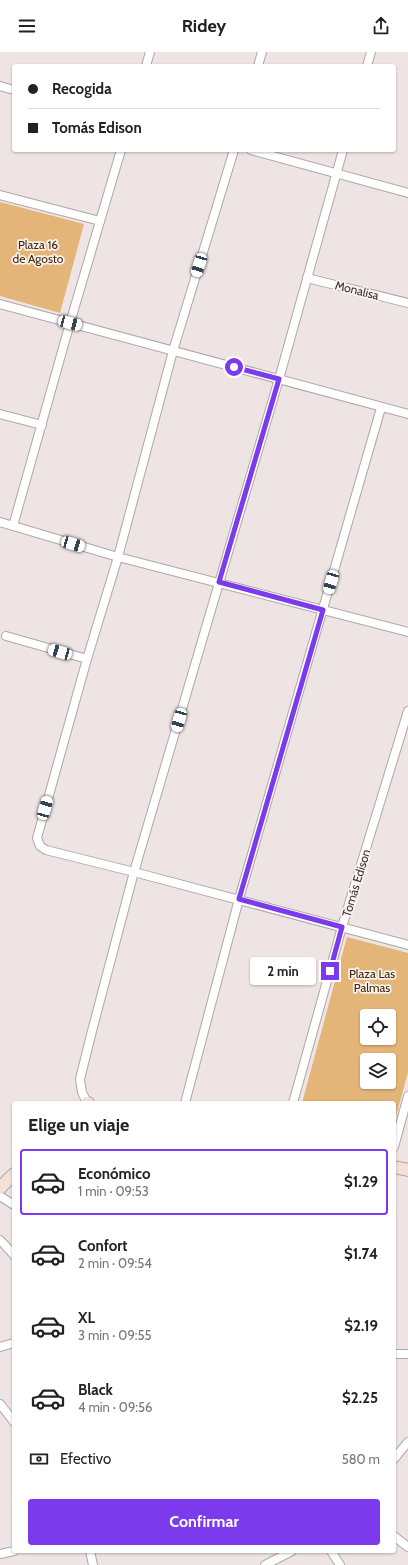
<!DOCTYPE html>
<html lang="es">
<head>
<meta charset="utf-8">
<style>
	:root { --surface:#fff; --page:#f2f2f2; --text:#222; --muted:#767676; --line:#e0e0e0; --accent:#7c3aed }
	body { margin:0; font-family:Cabin,sans-serif; background:var(--page); color:var(--text); height:100vh; display:flex; flex-direction:column; font-size:15px; white-space:nowrap }
	* { box-sizing:border-box; margin:0 }
	p { font-size:13px; color:var(--muted) }
	.icon { flex:none; width:22px; height:22px; fill:none; stroke:currentColor; stroke-width:2; stroke-linecap:round; stroke-linejoin:round }
	.map { position:relative; flex:1; overflow:hidden }
	.details { position:absolute; left:12px; top:1049px; width:384px; height:452px; display:flex; flex-direction:column; background:var(--surface); border-radius:4px; box-shadow:0 1px 3px #0004 }
	.details>* { flex:none }
	.banner { position:absolute; left:12px; top:12px; width:384px; height:88px; border-radius:4px; box-shadow:0 1px 3px #0004; display:grid; align-content:center; height:88px; padding:0 16px; background:var(--surface) }
	.fabs { position:absolute; left:360px; top:957px; display:grid; gap:8px }
	.fabs a { display:grid; place-items:center; width:36px; height:36px; border-radius:4px; background:var(--surface); box-shadow:0 1px 3px #0004; font-size:20px }
	.end { position:absolute; width:18px; height:18px; margin:-9px; border:5px solid #7c3aed; background:#fff; box-shadow:0 0 0 2px #fff }
	.from { border-radius:50% }
	.bubble { position:absolute; height:28px; border-radius:4px; background:var(--surface); box-shadow:0 1px 3px #0004; font-size:13px; font-weight:800; line-height:28px; text-align:center }
	.car { position:absolute; width:12px; height:24px; margin:-12px -6px; border-radius:5px; box-shadow:0 0 3px 1px #0007; background:linear-gradient(#fff 24%,#345 0 40%,#fff 0 76%,#345 0 86%,#fff 0) }
	.banner b { display:flex; align-items:center; gap:14px; height:38px; font-size:15px }
	.banner b+b { border-top:1px solid var(--line) }
	.banner i { width:10px; height:10px; background:var(--text) }
	ul { padding:0; list-style:none }
	li { display:flex; align-items:center; gap:12px; height:66px; margin:0 8px 6px; padding:0 8px; border:2px solid transparent; border-radius:4px }
	li div { flex:1 }
	li b { display:block; font-size:15px }
	li em { font-style:normal; font-weight:800 }
	li.on { border-color:var(--accent) }
	li>.icon { width:36px; height:36px; stroke-width:1.5 }
	h2 { padding:0 16px; font-size:18px; line-height:48px }
	.pay { display:flex; align-items:center; gap:10px; height:44px; padding:0 16px; font-size:15px }
	.pay p { margin-inline-start:auto }
	.cta { display:flex; gap:8px; margin-top:auto; padding:8px 16px }
	.cta a { flex:1; height:46px; border-radius:4px; background:var(--accent); color:#fff; font-size:16px; font-weight:800; line-height:46px; text-align:center }
	header { display:flex; justify-content:space-between; align-items:center; height:52px; padding:0 16px; background:var(--surface); font-size:18px; font-weight:800 }
	.map>svg:first-child { display:block }
	.green { fill:#e3b578; fill-rule:evenodd }
	.lines { fill:none; stroke-linecap:round; stroke-linejoin:round }
	.street-casing { stroke:#b0a6a6; stroke-width:10 }
	.secondary-casing { stroke:#b0a6a6; stroke-width:14 }
	.street { stroke:#fff; stroke-width:8 }
	.secondary { stroke:#f4e0d7; stroke-width:12 }
	.route { stroke:#7c3aed; stroke-width:5 }
	.labels { text-anchor:middle; dominant-baseline:central; stroke-width:3.5; stroke-linejoin:round; paint-order:stroke }
	.park-label { font-size:12px; fill:#3f2802; stroke:#fcf1f1 }
	.street-label { font-size:12px; fill:#373333; stroke:#fcf1f1 }
</style>
</head>
<body>
<header><svg class="icon" aria-label="menu" viewBox="0 0 24 24"><path d="M4 6h16M4 12h16M4 18h16"/></svg>Ridey<svg class="icon" aria-label="share" viewBox="0 0 24 24"><path d="M12 15V3M7 8l5-5 5 5M5 13v7h14v-7"/></svg></header>
<div class="map">
<svg width="408" height="1513" viewBox="0 0 408 1513">
	<rect width="100%" height="100%" fill="#eee4e4"/>
	<!-- green -->
	<g class="green">
		<path d="M 0,150 L 84,172 L 60,261 L 0,244 Z"/>
		<path d="M 347,885 L 408,901 L 408,1020 L 394,1072 L 394,1051 L 302,1051 ZM 367,964 L 389,964 L 389,986 L 367,986 ZM 367,1008 L 389,1008 L 389,1030 L 367,1030 Z"/>
	</g>
	<g class="lines">
		<!-- street casing -->
		<g class="street-casing">
			<g id="street">
				<path d="M 146,14 L 150,0"/>
				<path d="M 258,14 L 262,0"/>
				<path d="M 367,14 L 371,0"/>
				<path d="M 0,34 L 14,38"/>
				<path d="M 234,98 L 173,299 L 118,505 L 87,607 L 37,786 L 40,794 L 46,798 L 134,820 L 408,893"/>
				<path d="M 251,98 L 408,141"/>
				<path d="M 0,143 L 100,169"/>
				<path d="M 307,226 L 408,251"/>
				<path d="M 0,252 L 408,362"/>
				<path d="M 0,362 L 42,373"/>
				<path d="M 0,470 L 118,505 L 408,580"/>
				<path d="M 13,474 L 70,271 L 121,98"/>
				<path d="M 6,584 L 87,607"/>
				<path d="M 87,1051 L 82,1040 L 80,1027 L 92,979 L 134,820 L 279,327 L 343,98"/>
				<path d="M 185,1051 L 239,847 L 381,356"/>
				<path d="M 293,1051 L 342,875 L 408,659"/>
				<path d="M 394,1095 L 408,1044"/>
				<path d="M 0,1144 L 14,1153"/>
				<path d="M 0,1188 L 14,1203"/>
				<path d="M 0,1295 L 14,1291"/>
				<path d="M 394,1302 L 408,1302"/>
				<path d="M 0,1352 L 14,1370"/>
				<path d="M 394,1407 L 408,1390"/>
				<path d="M 394,1484 L 408,1495"/>
				<path d="M 90,1499 L 93,1513"/>
				<path d="M 331,1499 L 340,1513"/>
				<path d="M 0,1502 L 14,1499"/>
				<path d="M 265,1513 L 292,1499"/>
			</g>
		</g>
		<!-- secondary casing -->
		<g class="secondary-casing">
			<g id="secondary">
				<path d="M 87,1051 L 88,1051"/>
				<path d="M 394,1115 L 408,1118"/>
				<path d="M 0,1136 L 14,1122"/>
			</g>
		</g>
		<!-- street -->
		<use href="#street" class="street"/>
		<!-- secondary -->
		<use href="#secondary" class="secondary"/>
	</g>
	<g class="lines">
		<!-- route -->
		<path class="route" d="M 234,315 L 279,327 L 219,530 L 323,558 L 239,847 L 342,875 L 330,919"/>
	</g>
	<g class="labels">
		<!-- park labels -->
		<g class="park-label">
			<text x="38" y="192">Plaza 16<tspan x="38" dy="14">de Agosto</tspan></text>
			<text x="372" y="921">Plaza Las<tspan x="372" dy="14">Palmas</tspan></text>
		</g>
		<!-- street labels -->
		<g class="street-label">
			<text transform="translate(357 238) rotate(14)">Monalisa</text>
			<text transform="translate(356 831) rotate(-73)">Tomás Edison</text>
		</g>
	</g>
</svg>
<div class="fabs">
<a><svg class="icon" aria-label="locate" viewBox="0 0 24 24"><circle cx="12" cy="12" r="6"/><path d="M12 2v4M12 18v4M2 12h4M18 12h4"/></svg></a>
<a><svg class="icon" aria-label="layers" viewBox="0 0 24 24"><path d="M12 4l9 5-9 5-9-5zM3 14l9 5 9-5"/></svg></a>
</div>
<i class="end from" style="left:234px;top:315px"></i>
<i class="end" style="left:330px;top:919px"></i>
<div class="bubble" style="left:250px;top:905px;width:66px">2 min</div>
<i class="car" style="left:199px;top:213px;rotate:197deg"></i>
<i class="car" style="left:70px;top:271px;rotate:105deg"></i>
<i class="car" style="left:73px;top:492px;rotate:106deg"></i>
<i class="car" style="left:331px;top:530px;rotate:196deg"></i>
<i class="car" style="left:60px;top:600px;rotate:286deg"></i>
<i class="car" style="left:179px;top:668px;rotate:196deg"></i>
<i class="car" style="left:45px;top:756px;rotate:16deg"></i>
<div class="banner">
<b><i class="from"></i>Recogida</b>
<b><i></i>Tomás Edison</b>
</div>
<section class="details">
<h2>Elige un viaje</h2>
<ul>
<li class="on"><svg class="icon" aria-label="car" viewBox="0 0 24 24"><path d="M5 17H2v-5l4-1 3-4h7l3 4 3 1v5h-3M9 17h6M6 11h13"/><circle cx="7" cy="17" r="2"/><circle cx="17" cy="17" r="2"/></svg><div><b>Económico</b><p>1 min · 09:53</p></div><em>$1.29</em></li>
<li><svg class="icon" aria-label="car" viewBox="0 0 24 24"><path d="M5 17H2v-5l4-1 3-4h7l3 4 3 1v5h-3M9 17h6M6 11h13"/><circle cx="7" cy="17" r="2"/><circle cx="17" cy="17" r="2"/></svg><div><b>Confort</b><p>2 min · 09:54</p></div><em>$1.74</em></li>
<li><svg class="icon" aria-label="car" viewBox="0 0 24 24"><path d="M5 17H2v-5l4-1 3-4h7l3 4 3 1v5h-3M9 17h6M6 11h13"/><circle cx="7" cy="17" r="2"/><circle cx="17" cy="17" r="2"/></svg><div><b>XL</b><p>3 min · 09:55</p></div><em>$2.19</em></li>
<li><svg class="icon" aria-label="car" viewBox="0 0 24 24"><path d="M5 17H2v-5l4-1 3-4h7l3 4 3 1v5h-3M9 17h6M6 11h13"/><circle cx="7" cy="17" r="2"/><circle cx="17" cy="17" r="2"/></svg><div><b>Black</b><p>4 min · 09:56</p></div><em>$2.25</em></li>
</ul>
<div class="pay"><svg class="icon" aria-label="cash" viewBox="0 0 24 24"><path d="M3 7h18v10H3z"/><circle cx="12" cy="12" r="2"/></svg>Efectivo<p>580 m</p></div>
<div class="cta"><a>Confirmar</a></div>
</section>
</div>
</body>
</html>
